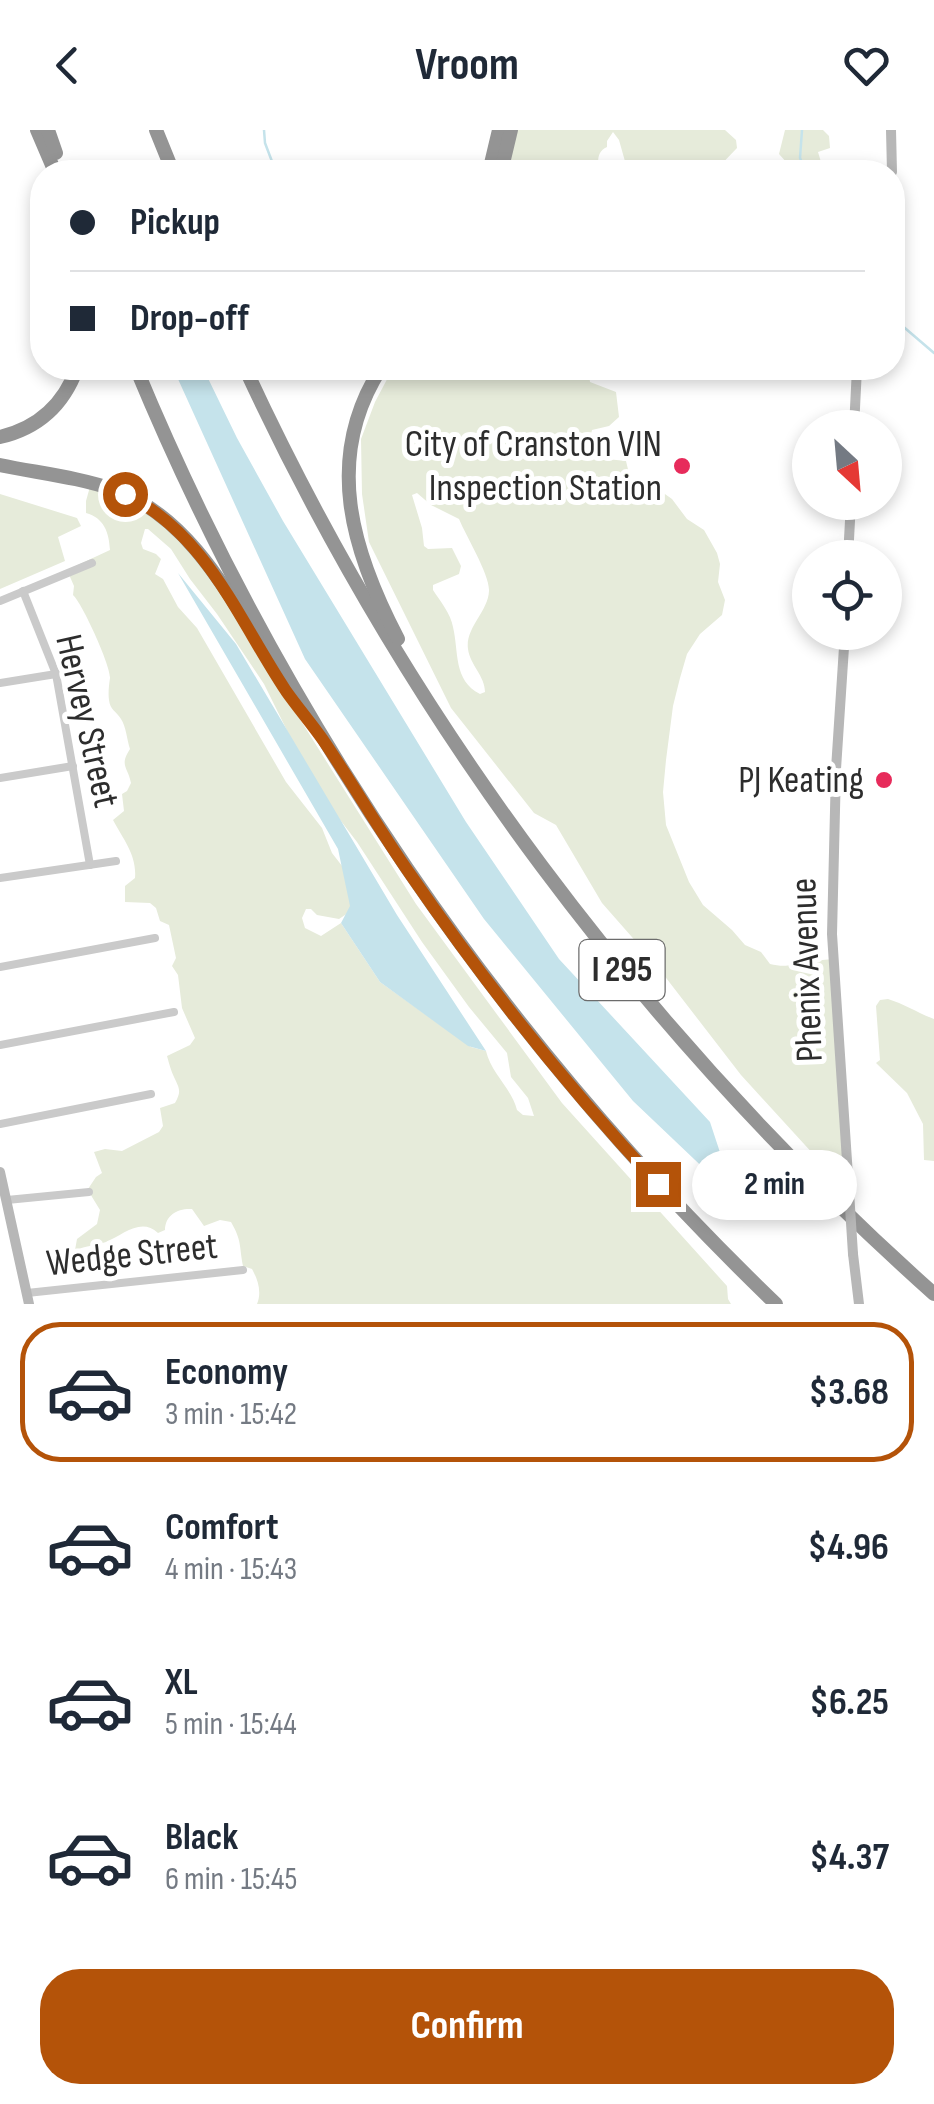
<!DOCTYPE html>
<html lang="en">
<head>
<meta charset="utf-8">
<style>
	:root { --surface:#fff; --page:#f6f6f7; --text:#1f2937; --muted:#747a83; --line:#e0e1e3; --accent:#b45309 }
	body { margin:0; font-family:"Sofia Sans Condensed",sans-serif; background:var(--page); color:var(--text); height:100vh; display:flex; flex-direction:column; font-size:38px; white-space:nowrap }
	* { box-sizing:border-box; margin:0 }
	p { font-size:32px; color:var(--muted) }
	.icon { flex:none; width:55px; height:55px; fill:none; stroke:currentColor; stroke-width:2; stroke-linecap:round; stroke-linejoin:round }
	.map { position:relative; height:1174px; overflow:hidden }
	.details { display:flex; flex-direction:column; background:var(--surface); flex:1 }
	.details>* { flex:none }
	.hud { position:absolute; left:30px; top:30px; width:875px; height:220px; border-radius:40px; box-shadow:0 5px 15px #0003; display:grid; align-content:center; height:220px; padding:0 40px; background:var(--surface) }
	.needle { width:65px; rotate:154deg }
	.controls { position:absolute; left:792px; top:280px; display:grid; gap:20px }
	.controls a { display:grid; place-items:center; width:110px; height:110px; border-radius:50%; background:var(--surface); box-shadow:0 5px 15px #0003; font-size:50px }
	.end { position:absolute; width:45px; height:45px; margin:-22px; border:12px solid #b45309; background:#fff; box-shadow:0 0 0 5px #fff }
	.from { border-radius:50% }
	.bubble { position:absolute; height:70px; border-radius:35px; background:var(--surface); box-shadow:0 5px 15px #0003; font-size:32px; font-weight:700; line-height:70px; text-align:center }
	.hud b { display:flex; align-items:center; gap:35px; height:95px; font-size:38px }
	.hud b+b { border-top:2px solid var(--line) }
	.hud i { width:25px; height:25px; background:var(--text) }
	ul { padding:18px 0 0; list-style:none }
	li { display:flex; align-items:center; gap:30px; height:140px; margin:0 20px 15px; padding:0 20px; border:5px solid transparent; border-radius:40px }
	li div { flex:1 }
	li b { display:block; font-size:38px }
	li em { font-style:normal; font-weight:700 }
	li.selected { border-color:var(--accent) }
	li>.icon { width:90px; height:90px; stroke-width:1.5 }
	.button { display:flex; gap:20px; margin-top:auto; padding:20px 40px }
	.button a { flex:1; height:115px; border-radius:40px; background:var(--accent); color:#fff; font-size:40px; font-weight:700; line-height:115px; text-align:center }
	header { display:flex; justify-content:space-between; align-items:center; height:130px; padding:0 40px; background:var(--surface); font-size:45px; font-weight:700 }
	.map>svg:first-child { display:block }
	.green { fill:#e6ebda; fill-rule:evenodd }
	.water { fill:#c5e3eb }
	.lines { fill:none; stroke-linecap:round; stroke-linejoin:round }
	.stream { stroke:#c5e3eb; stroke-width:2.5 }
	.street { stroke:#cacaca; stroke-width:8 }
	.secondary { stroke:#b7b7b7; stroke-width:10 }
	.highway { stroke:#949494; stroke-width:14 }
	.secondary-bridge { stroke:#b7b7b7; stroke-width:10 }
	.route { stroke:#b45309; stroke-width:12 }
	.poi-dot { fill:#e72b5b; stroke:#fff; stroke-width:4 }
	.labels { text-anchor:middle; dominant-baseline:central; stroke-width:10; stroke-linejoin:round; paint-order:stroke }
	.shield { fill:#fff; stroke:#6c6c6c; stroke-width:2.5 }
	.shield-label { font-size:35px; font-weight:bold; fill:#2d2d2d }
	.poi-label { font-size:38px; fill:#2d2d2d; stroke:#fff; text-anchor:end }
	.street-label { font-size:38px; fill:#2d2d2d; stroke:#fff }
</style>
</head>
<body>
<header><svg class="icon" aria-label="back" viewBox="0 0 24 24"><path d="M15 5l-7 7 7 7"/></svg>Vroom<svg class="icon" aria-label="heart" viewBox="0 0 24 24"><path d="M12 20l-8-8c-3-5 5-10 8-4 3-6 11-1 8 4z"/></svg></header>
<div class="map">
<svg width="934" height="1174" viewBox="0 0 934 1174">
	<rect width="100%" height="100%" fill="#fff"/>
	<!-- green -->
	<g class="green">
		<path d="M 510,0 L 725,0 L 736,10 L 737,18 L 714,42 L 690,42 L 687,40 L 669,36 L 668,42 L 628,42 L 619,10 L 613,2 L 607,11 L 607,17 C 596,22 598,32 599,42 L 500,42 Z"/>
		<path d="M 785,0 L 823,0 L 829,6 L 830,18 L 818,22 L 824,42 L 786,42 L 788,34 L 779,24 Z"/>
		<path d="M 393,238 L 588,238 L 590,252 L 616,262 L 619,287 L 609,296 L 592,300 L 587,322 L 597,328 L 626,331 L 632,356 L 655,357 L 672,369 L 687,389 L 704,400 L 717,423 L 720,434 L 718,452 L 725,470 L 722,485 L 700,504 L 687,524 L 680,548 L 673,576 L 666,630 L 663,662 L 666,695 L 689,752 L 703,775 L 732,800 L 745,815 L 761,822 L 770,834 C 781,836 792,839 798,827 L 812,831 L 833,829 L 847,1061 L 741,945 L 653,831 L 602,773 L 556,695 L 534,683 L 451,578 L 369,412 L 362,364 L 361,309 L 375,272 ZM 417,363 L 431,375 L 459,389 C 466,406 490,445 489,461 C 488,482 465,498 468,519 C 470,535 485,546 485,562 L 480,564 C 453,550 459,522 453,497 C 451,484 440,471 433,460 L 433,455 L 459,444 L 461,436 L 452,418 L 428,419 L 424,416 L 422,398 L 412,365 Z"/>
		<path d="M 91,353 L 172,394 L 258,515 L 286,567 L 416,774 L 562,973 L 727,1156 L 728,1169 L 731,1174 L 257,1174 C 262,1162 258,1150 252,1139 L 243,1136 C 239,1115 242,1111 231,1092 L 220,1090 L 204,1096 L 192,1079 C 178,1078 165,1085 165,1100 L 158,1103 C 141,1087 123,1105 106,1112 C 97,1115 86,1116 75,1120 L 77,1109 L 97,1094 L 100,1080 L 89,1062 L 86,1062 L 96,1047 L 102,1043 L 94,1022 L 105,1019 L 122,1021 L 159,1002 L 163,996 L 160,978 L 175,973 C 182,961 179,958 174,947 C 171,941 169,933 167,926 L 190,915 L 195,908 L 182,878 L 178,845 L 172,836 L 176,828 L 169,795 L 160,791 L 156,778 L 150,773 L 125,772 L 125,756 L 135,748 C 137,725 123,709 113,690 L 124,681 L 122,664 L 127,661 L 131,653 C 128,637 119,636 130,619 C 127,610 126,596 121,589 C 116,581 110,580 109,570 C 108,563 109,555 110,548 C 111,536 82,473 73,465 L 74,456 L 67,440 L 110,420 C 109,402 104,388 86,383 L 86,371 ZM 145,399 L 148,399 L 171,419 L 190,449 L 217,484 L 264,554 L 315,657 L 357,712 L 422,812 L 469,877 L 507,923 L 511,947 L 528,968 L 534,986 L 523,985 L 517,980 C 512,959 491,943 486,921 L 471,917 L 380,852 L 341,793 L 321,806 L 305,798 L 302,788 L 306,779 L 311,779 L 317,785 L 339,789 L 348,783 L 360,759 L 332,723 L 322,698 L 286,652 L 197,498 L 178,477 L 163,449 L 155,444 L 161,429 L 156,424 L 143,419 L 141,413 Z"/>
		<path d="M 0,364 L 77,388 L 81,396 L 58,407 L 65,431 L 0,459 Z"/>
		<path d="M 888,869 C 904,874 918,883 934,889 L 934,1031 L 924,1030 L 923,994 L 907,963 L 876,933 L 880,930 L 876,876 L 880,870 Z"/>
	</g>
	<!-- water -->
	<g class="water">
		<path d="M 173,238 L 203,238 L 237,308 L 283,391 L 466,692 L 559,829 L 710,992 L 735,1068 L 633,971 L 484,789 L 305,529 Z"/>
		<path d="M 178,443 L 236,514 L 397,785 L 486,921 L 468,916 L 380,852 L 341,793 L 350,776 L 338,719 Z"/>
	</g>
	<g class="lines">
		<!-- stream -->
		<g class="stream">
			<path d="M 264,0 L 265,13 L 276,42"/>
			<path d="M 802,0 L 800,28 L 806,42"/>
			<path d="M 892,187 L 934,223"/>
		</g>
		<!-- street -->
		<g class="street">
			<path d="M 23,461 L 56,544 L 90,735"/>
			<path d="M 0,471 L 92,433"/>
			<path d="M 0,553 L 56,544"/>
			<path d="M 0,648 L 73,636"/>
			<path d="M 0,748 L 116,731"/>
			<path d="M 0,837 L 155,808"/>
			<path d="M 0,915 L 174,882"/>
			<path d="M 0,994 L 151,964"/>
			<path d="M 7,1070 L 89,1062"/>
			<path d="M 27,1163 L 243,1140"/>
		</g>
		<!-- secondary -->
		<g class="secondary">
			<path d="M 891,0 L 892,42"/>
			<path d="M 854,298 L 857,238"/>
			<path d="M 848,428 L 851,372"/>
			<path d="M 845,502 L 836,639 L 832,804 L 848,1046"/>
			<path d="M 0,1042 L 29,1174"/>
			<path d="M 853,1124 L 859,1174"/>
		</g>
		<!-- highway -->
		<g class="highway">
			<path d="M 37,0 L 55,42"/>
			<path d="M 48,0 L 56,23"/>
			<path d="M 156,0 L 173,42"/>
			<path d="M 489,42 L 499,0"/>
			<path d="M 501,42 L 511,0"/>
			<path d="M 136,238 C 282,590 500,909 776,1174"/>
			<path d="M 245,238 C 408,591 644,905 934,1164"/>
			<path d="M 381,238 C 323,328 352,421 398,509"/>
			<path d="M 0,307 C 38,298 64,274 77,238"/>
			<path d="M 0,335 C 38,343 78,347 115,360 C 187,386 227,461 265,523"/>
		</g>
		<!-- secondary-bridge -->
		<path class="secondary-bridge" d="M 848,1046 L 853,1124"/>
	</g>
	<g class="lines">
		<!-- route -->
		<path class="route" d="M 125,364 C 207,404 238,489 286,561 C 298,578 311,593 323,610 C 353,654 379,700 410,744 C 485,853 567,957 658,1054"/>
	</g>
	<!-- markers -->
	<g class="poi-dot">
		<circle cx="682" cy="336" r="10"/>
		<circle cx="884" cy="650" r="10"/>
	</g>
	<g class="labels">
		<!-- shield labels -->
		<rect class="shield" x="579.5" y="810" width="85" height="60" rx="8"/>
		<g class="shield-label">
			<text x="622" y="840">I 295</text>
		</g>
		<!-- poi labels -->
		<g class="poi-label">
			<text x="662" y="314">City of Cranston VIN<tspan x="662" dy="44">Inspection Station</tspan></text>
			<text x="864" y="650">PJ Keating</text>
		</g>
		<!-- street labels -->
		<g class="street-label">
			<text transform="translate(87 591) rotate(77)">Hervey Street</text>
			<text transform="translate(807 840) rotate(-92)">Phenix Avenue</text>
			<text transform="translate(132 1125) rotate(-6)">Wedge Street</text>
		</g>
	</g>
</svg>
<div class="controls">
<a><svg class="needle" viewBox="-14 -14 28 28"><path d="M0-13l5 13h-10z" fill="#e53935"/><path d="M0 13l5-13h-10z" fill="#747a83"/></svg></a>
<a><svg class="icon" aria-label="locate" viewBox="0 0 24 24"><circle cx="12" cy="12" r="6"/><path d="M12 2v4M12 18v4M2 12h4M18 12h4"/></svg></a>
</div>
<i class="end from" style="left:125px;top:364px"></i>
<i class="end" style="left:658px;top:1054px"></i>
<div class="bubble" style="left:692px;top:1020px;width:165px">2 min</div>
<div class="hud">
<b><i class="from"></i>Pickup</b>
<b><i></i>Drop-off</b>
</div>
</div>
<section class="details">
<ul>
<li class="selected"><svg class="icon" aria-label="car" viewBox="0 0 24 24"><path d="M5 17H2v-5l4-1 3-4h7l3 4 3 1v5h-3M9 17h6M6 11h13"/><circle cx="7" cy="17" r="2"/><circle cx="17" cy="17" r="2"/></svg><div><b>Economy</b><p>3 min · 15:42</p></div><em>$3.68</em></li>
<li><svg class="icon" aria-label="car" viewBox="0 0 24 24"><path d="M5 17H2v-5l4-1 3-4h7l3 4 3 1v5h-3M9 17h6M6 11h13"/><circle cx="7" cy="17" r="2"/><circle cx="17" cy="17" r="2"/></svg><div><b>Comfort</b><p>4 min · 15:43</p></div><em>$4.96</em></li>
<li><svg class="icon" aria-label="car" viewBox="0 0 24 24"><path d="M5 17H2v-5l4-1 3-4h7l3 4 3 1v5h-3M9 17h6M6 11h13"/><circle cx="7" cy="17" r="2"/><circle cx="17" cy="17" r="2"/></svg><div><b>XL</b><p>5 min · 15:44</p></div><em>$6.25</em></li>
<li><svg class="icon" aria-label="car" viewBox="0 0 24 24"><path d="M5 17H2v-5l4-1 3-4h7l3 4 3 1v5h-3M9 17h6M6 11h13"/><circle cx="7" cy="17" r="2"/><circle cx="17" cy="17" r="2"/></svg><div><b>Black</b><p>6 min · 15:45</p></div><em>$4.37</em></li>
</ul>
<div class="button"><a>Confirm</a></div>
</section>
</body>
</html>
